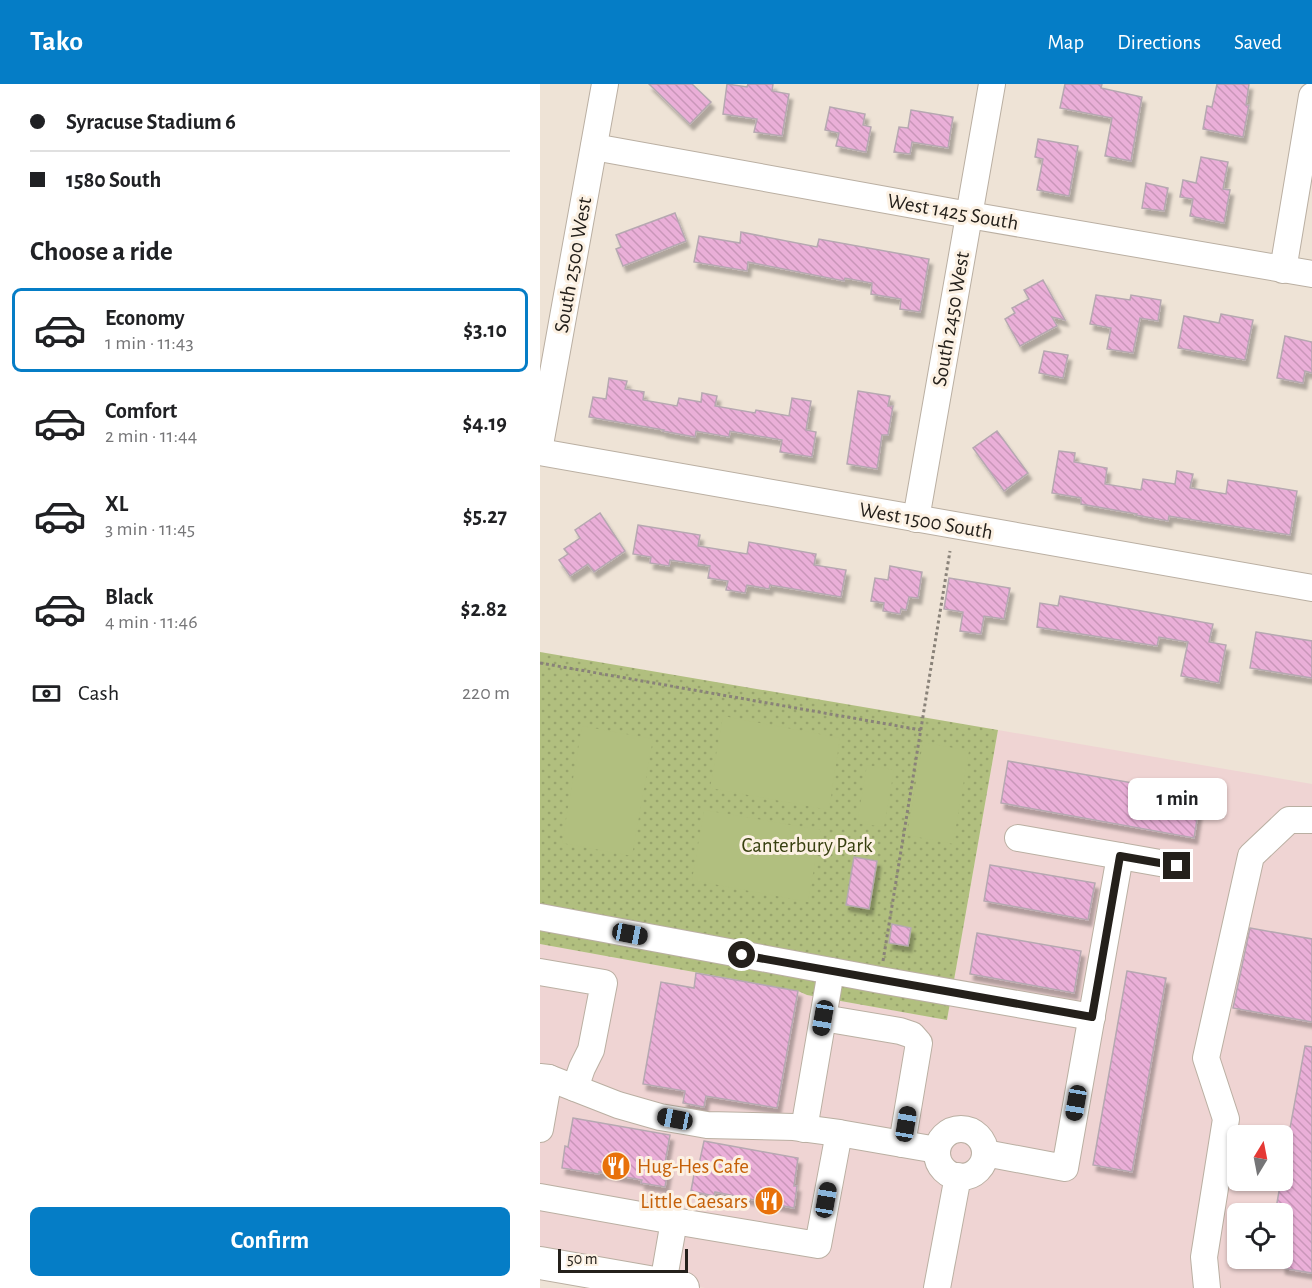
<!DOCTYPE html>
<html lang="en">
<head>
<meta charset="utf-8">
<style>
	:root { --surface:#fff; --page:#f6f6f6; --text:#202124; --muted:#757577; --line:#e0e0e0; --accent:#057dc6 }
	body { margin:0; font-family:"Alegreya Sans",sans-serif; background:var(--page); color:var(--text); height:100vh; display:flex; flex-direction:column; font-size:22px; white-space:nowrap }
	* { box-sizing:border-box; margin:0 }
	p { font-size:20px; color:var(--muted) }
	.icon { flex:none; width:33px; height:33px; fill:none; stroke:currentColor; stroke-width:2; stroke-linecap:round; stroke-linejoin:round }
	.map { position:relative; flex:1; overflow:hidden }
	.side { display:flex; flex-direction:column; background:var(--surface); width:540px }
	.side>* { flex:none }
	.hud { display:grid; align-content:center; height:132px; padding:0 30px; background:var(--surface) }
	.needle { width:39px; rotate:10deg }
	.buttons { position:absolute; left:687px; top:1041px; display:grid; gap:12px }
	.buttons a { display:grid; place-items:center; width:66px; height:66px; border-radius:9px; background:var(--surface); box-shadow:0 2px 4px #0004; font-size:30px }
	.scale { position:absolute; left:18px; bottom:15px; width:130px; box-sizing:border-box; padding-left:6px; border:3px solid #24201b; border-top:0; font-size:16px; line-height:21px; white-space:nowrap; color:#24201b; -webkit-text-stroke:4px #fcf1e3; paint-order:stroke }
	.end { position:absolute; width:27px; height:27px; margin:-14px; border:8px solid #24201b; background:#fff; box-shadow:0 0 0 3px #fff }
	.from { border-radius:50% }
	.bubble { position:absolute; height:42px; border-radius:9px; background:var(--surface); box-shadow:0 2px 4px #0004; font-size:20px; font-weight:700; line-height:42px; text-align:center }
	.car { position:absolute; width:18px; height:36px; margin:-18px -9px; border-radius:8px; box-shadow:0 0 4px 2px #0007; background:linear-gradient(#222 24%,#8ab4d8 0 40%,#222 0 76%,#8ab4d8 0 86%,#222 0) }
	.hud b { display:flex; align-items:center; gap:21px; height:57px; font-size:22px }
	.hud b+b { border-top:2px solid var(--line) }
	.hud i { width:15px; height:15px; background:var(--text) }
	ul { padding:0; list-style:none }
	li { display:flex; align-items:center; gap:18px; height:84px; margin:0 12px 9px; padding:0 18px; border:3px solid transparent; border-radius:9px }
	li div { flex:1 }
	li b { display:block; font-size:22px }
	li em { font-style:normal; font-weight:700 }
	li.on { border-color:var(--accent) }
	li>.icon { width:54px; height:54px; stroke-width:1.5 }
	h2 { padding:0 30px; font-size:27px; line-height:72px }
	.pay { display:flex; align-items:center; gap:15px; height:66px; padding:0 30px; font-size:22px }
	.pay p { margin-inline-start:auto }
	.primary-button { display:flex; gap:12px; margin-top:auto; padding:12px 30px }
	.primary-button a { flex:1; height:69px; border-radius:9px; background:var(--accent); color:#fff; font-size:24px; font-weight:700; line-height:69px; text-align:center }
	header { display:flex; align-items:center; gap:36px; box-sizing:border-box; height:84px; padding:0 30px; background:var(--accent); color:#fff }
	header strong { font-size:28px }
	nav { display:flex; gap:33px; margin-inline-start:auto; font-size:21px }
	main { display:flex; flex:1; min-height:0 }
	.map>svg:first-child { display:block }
	.commercial { fill:#efd4d3; fill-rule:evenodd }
	.green { fill:url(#green-dots) }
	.pitch { fill:#b1bf7f }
	.building { fill:url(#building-back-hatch); stroke:#b6a8b1; stroke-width:1.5; filter:url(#shadow) }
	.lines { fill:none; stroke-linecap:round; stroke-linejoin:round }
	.minor-casing { stroke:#baafa2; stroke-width:28 }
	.major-casing { stroke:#baafa2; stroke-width:34 }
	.path { stroke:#898279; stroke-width:3; stroke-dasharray:3 3; stroke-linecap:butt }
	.minor { stroke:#fff; stroke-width:26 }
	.major { stroke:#fff; stroke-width:32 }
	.route { stroke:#24201b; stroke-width:8 }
	.labels { text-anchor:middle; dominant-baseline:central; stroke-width:6; stroke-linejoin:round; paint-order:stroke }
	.street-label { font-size:21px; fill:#24201b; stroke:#fcf1e3 }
	.park-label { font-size:21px; fill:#384010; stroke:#fcf1e3 }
	.food-label { font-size:21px; fill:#c56008; stroke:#fcf1e3; text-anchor:start }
</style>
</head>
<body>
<header>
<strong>Tako</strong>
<nav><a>Map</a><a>Directions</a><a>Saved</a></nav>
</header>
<main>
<section class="side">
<div class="hud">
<b><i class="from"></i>Syracuse Stadium 6</b>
<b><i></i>1580 South</b>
</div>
<h2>Choose a ride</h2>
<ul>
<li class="on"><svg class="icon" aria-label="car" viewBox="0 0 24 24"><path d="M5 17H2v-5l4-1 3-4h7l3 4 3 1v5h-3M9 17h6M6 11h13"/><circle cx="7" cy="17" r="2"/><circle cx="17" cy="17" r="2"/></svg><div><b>Economy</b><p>1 min · 11:43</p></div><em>$3.10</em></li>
<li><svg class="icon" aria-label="car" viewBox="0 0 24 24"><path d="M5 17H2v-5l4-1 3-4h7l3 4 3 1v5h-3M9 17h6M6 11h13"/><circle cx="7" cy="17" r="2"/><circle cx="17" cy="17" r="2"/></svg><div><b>Comfort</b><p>2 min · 11:44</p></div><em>$4.19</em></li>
<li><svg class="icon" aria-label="car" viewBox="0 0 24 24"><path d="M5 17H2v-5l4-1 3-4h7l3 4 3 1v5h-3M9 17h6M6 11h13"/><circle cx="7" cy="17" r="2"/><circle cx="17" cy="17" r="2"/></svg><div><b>XL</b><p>3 min · 11:45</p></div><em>$5.27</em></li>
<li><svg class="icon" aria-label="car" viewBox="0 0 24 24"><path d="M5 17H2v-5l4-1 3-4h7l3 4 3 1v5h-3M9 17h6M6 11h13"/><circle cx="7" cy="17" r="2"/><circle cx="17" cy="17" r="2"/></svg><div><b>Black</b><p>4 min · 11:46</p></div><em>$2.82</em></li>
</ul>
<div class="pay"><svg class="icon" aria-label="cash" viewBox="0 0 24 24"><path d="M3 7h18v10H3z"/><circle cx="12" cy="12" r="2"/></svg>Cash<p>220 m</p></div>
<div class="primary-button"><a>Confirm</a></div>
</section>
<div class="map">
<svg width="772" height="1204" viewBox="0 0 772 1204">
	<defs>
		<pattern id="green-dots" width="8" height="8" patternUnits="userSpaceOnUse" patternTransform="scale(1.5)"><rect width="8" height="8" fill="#b1bf7f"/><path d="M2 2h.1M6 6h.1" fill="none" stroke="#98a46d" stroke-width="1.8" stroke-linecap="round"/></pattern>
		<pattern id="building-back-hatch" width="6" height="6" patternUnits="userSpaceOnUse" patternTransform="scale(1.5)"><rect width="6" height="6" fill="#eaafd8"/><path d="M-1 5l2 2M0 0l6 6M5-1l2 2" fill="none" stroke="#c996b9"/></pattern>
		<filter id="shadow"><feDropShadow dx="3.5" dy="6" stdDeviation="1.5" flood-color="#0004"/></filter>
	</defs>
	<rect width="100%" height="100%" fill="#eee3d6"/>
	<!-- commercial -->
	<path class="commercial" d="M 458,646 L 772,700 L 772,1204 L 165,1204 L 0,1176 L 0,860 L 258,907 L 267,911 L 407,936 ZM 698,1052 L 742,1052 L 742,1096 L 698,1096 ZM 698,1130 L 742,1130 L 742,1174 L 698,1174 Z"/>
	<!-- green -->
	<path class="green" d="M 0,568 L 458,646 L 407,936 L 267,911 L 258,907 L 0,860 Z"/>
	<!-- pitch -->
	<g class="pitch">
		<path d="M 183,632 L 300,654 L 289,726 L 170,704 Z"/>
		<path d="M 42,642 L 113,655 L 92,772 L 22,759 Z"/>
		<path d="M 383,658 L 429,667 L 413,760 L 367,751 Z"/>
		<path d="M 327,681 L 354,686 L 344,743 L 317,739 Z"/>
		<path d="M 164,726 L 281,746 L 268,818 L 152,796 Z"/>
	</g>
	<!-- building -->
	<g class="building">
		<path d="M 109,0 L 152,0 L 171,18 L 150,40 Z"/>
		<path d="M 187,0 L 207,3 L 208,0 L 233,0 L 232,7 L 249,10 L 242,52 L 214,48 L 217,35 L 183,30 Z"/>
		<path d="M 525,0 L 562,0 L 561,4 L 602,13 L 591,77 L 565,72 L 572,34 L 520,24 Z"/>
		<path d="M 677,0 L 709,0 L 706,21 L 709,21 L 703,53 L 663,45 L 667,22 L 672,23 Z"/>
		<path d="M 290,23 L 325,30 L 323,41 L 331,43 L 326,68 L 296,62 L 299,49 L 285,46 Z"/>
		<path d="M 371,26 L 413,33 L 408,64 L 372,58 L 370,70 L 354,68 L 359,43 L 368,44 Z"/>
		<path d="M 498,55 L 538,62 L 529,112 L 497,106 L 503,75 L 495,73 Z"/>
		<path d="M 661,73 L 688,78 L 683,105 L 690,106 L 684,139 L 650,132 L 653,115 L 640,113 L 643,96 L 656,99 Z"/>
		<path d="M 606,99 L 628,104 L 624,127 L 602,124 Z"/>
		<path d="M 135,129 L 146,157 L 83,182 L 76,165 L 81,163 L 76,151 Z"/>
		<path d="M 201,148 L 277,163 L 279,155 L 389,175 L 380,228 L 360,225 L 361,215 L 331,210 L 332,199 L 305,194 L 304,197 L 208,178 L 207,187 L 154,178 L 159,152 L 200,159 Z"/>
		<path d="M 503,196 L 525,236 L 512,233 L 517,242 L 480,262 L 465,235 L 475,229 L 472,224 L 489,215 L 484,206 Z"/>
		<path d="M 556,211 L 590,216 L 591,211 L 621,216 L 618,237 L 600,234 L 593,269 L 567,265 L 571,244 L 550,240 Z"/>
		<path d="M 681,230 L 713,236 L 705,276 L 638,264 L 644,232 L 679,239 Z"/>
		<path d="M 745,252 L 772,258 L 772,289 L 765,287 L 763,299 L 737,294 Z"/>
		<path d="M 504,267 L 528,271 L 523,294 L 499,289 Z"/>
		<path d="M 69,294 L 87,297 L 85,305 L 104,308 L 103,316 L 137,322 L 139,314 L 161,318 L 162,309 L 177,312 L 175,322 L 215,329 L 216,326 L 249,332 L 252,314 L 271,317 L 266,346 L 276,348 L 272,373 L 240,368 L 242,356 L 190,347 L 189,353 L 156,347 L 155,353 L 123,347 L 124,346 L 49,333 L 53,313 L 66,315 Z"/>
		<path d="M 318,307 L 350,312 L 348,322 L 353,322 L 348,351 L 342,351 L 337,385 L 307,380 Z"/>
		<path d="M 457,347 L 488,389 L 464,407 L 433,364 Z"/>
		<path d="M 519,367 L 535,369 L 534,378 L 567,384 L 565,400 L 601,406 L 603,395 L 635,400 L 637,387 L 653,390 L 650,404 L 686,410 L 688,396 L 757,407 L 750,451 L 629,432 L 628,437 L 596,431 L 597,430 L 541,420 L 541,414 L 512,409 Z"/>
		<path d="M 60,429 L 85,467 L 54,488 L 48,480 L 30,492 L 19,476 L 28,470 L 24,465 L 40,454 L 35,446 Z"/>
		<path d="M 98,441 L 160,451 L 158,462 L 207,470 L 209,458 L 276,470 L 274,481 L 306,486 L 301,513 L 230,501 L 229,505 L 207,501 L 205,509 L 186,506 L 188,497 L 168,494 L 170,482 L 130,476 L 129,482 L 110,479 L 111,473 L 93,470 Z"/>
		<path d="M 350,482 L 382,488 L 378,514 L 369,513 L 366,526 L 361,525 L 360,530 L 343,527 L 344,519 L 331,517 L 335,494 L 348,496 Z"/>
		<path d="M 409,494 L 470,504 L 464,535 L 444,532 L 441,550 L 420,547 L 423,528 L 404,525 Z"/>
		<path d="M 520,512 L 673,540 L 669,558 L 686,561 L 679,599 L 641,592 L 648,558 L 619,553 L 617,562 L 497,543 L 500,519 L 518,522 Z"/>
		<path d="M 716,548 L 772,557 L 772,594 L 710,584 Z"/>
		<path d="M 468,677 L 661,711 L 654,754 L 461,719 Z"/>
		<path d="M 314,773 L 337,777 L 329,825 L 306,821 Z"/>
		<path d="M 450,781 L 555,799 L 548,836 L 444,817 Z"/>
		<path d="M 352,840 L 371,844 L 368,862 L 349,859 Z"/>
		<path d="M 710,844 L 772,855 L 772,938 L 693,924 Z"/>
		<path d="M 437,849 L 541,867 L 534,909 L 430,890 Z"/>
		<path d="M 587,887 L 626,894 L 592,1088 L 553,1081 Z"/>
		<path d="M 156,889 L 258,907 L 237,1024 L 166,1012 L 164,1023 L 143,1019 L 145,1007 L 103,1000 L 121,898 L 154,904 Z"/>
		<path d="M 765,962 L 772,963 L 772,1189 L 742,1184 L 742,1130 L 735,1130 L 741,1096 L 742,1096 L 742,1088 Z"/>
		<path d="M 33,1034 L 130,1051 L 125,1079 L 129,1080 L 125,1103 L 101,1099 L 102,1096 L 59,1088 L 59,1090 L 22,1084 L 25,1062 L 28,1063 Z"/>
		<path d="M 164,1057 L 258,1074 L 254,1102 L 257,1102 L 254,1124 L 175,1108 L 174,1112 L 151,1107 L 155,1085 L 158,1085 Z"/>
	</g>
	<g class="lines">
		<!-- minor casing -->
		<g class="minor-casing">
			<g id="minor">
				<path d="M 54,63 L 429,131 L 772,190"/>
				<path d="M 743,186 L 772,12"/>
				<path d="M 0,361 L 65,0"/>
				<path d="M 0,368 L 772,504"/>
				<path d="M 376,435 L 452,0"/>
				<path d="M 478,754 L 637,782"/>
				<path d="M 0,833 L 340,896 L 552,933"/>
				<path d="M 0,888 L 64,899 L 51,966 L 42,984 L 35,1004"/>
				<path d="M 283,934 L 360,947 L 372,951 L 379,959 L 362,1060"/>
				<path d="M 0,993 L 9,994 L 78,1021 L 120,1033 L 150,1038 L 167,1041 L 254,1043 L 299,1049 L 397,1066"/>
				<path d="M 0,1045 L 9,994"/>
				<path d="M 264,1045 L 291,887"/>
				<circle cx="421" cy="1069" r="24"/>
				<path d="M 445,1069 L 525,1084 L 580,772"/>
				<path d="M 0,1113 L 134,1137 L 278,1161 L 299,1049"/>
				<path d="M 123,1200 L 134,1137"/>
				<path d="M 397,1204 L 418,1092"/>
				<path d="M 667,1204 L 664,1173 L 686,1035 L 666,974 L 711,772 L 749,736 L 772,736"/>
			</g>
		</g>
		<!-- major casing -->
		<g class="major-casing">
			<path id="major" d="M 0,1179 L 143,1204"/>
		</g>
		<!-- path -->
		<g class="path">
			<path d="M 0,579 L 381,646"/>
			<path d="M 343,877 L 410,467"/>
		</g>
		<!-- minor -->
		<use href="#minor" class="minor"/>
		<!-- major -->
		<use href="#major" class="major"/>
	</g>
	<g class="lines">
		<!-- route -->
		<path class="route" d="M 202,871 L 552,933 L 580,772 L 637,782"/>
	</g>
	<!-- icons -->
	<defs>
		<g id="restaurant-disc" transform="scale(1.5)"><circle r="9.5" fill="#e8710a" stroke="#fcf1e3"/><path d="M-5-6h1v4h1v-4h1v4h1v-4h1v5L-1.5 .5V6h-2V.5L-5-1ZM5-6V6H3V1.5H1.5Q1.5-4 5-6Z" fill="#fff"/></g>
	</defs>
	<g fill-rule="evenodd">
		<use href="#restaurant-disc" x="76" y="1082"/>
		<use href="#restaurant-disc" x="229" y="1117"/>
	</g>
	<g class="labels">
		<!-- street labels -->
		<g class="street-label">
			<text transform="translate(413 128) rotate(10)">West 1425 South</text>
			<text transform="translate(33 181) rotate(-80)">South 2500 West</text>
			<text transform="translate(411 235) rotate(-80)">South 2450 West</text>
			<text transform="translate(386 437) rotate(10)">West 1500 South</text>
		</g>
		<!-- park labels -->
		<g class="park-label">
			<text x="267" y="761">Canterbury Park</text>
		</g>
		<!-- food labels -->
		<g class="food-label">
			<text x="97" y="1082">Hug-Hes Cafe</text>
			<text x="208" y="1117" text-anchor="end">Little Caesars</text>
		</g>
	</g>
</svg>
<div class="buttons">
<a><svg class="needle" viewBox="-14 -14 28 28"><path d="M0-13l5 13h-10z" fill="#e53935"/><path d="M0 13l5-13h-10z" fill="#757577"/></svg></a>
<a><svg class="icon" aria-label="locate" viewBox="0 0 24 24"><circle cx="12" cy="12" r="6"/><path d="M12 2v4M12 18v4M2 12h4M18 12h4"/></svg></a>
</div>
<div class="scale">50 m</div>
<i class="end from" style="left:202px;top:871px"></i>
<i class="end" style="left:637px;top:782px"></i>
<div class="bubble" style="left:588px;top:694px;width:99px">1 min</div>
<i class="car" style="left:90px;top:850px;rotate:101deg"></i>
<i class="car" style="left:283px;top:934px;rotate:190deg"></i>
<i class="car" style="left:536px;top:1019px;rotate:190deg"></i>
<i class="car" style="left:135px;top:1035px;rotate:281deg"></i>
<i class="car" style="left:366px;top:1040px;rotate:9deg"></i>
<i class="car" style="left:286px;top:1116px;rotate:10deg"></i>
</div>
</main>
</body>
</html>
